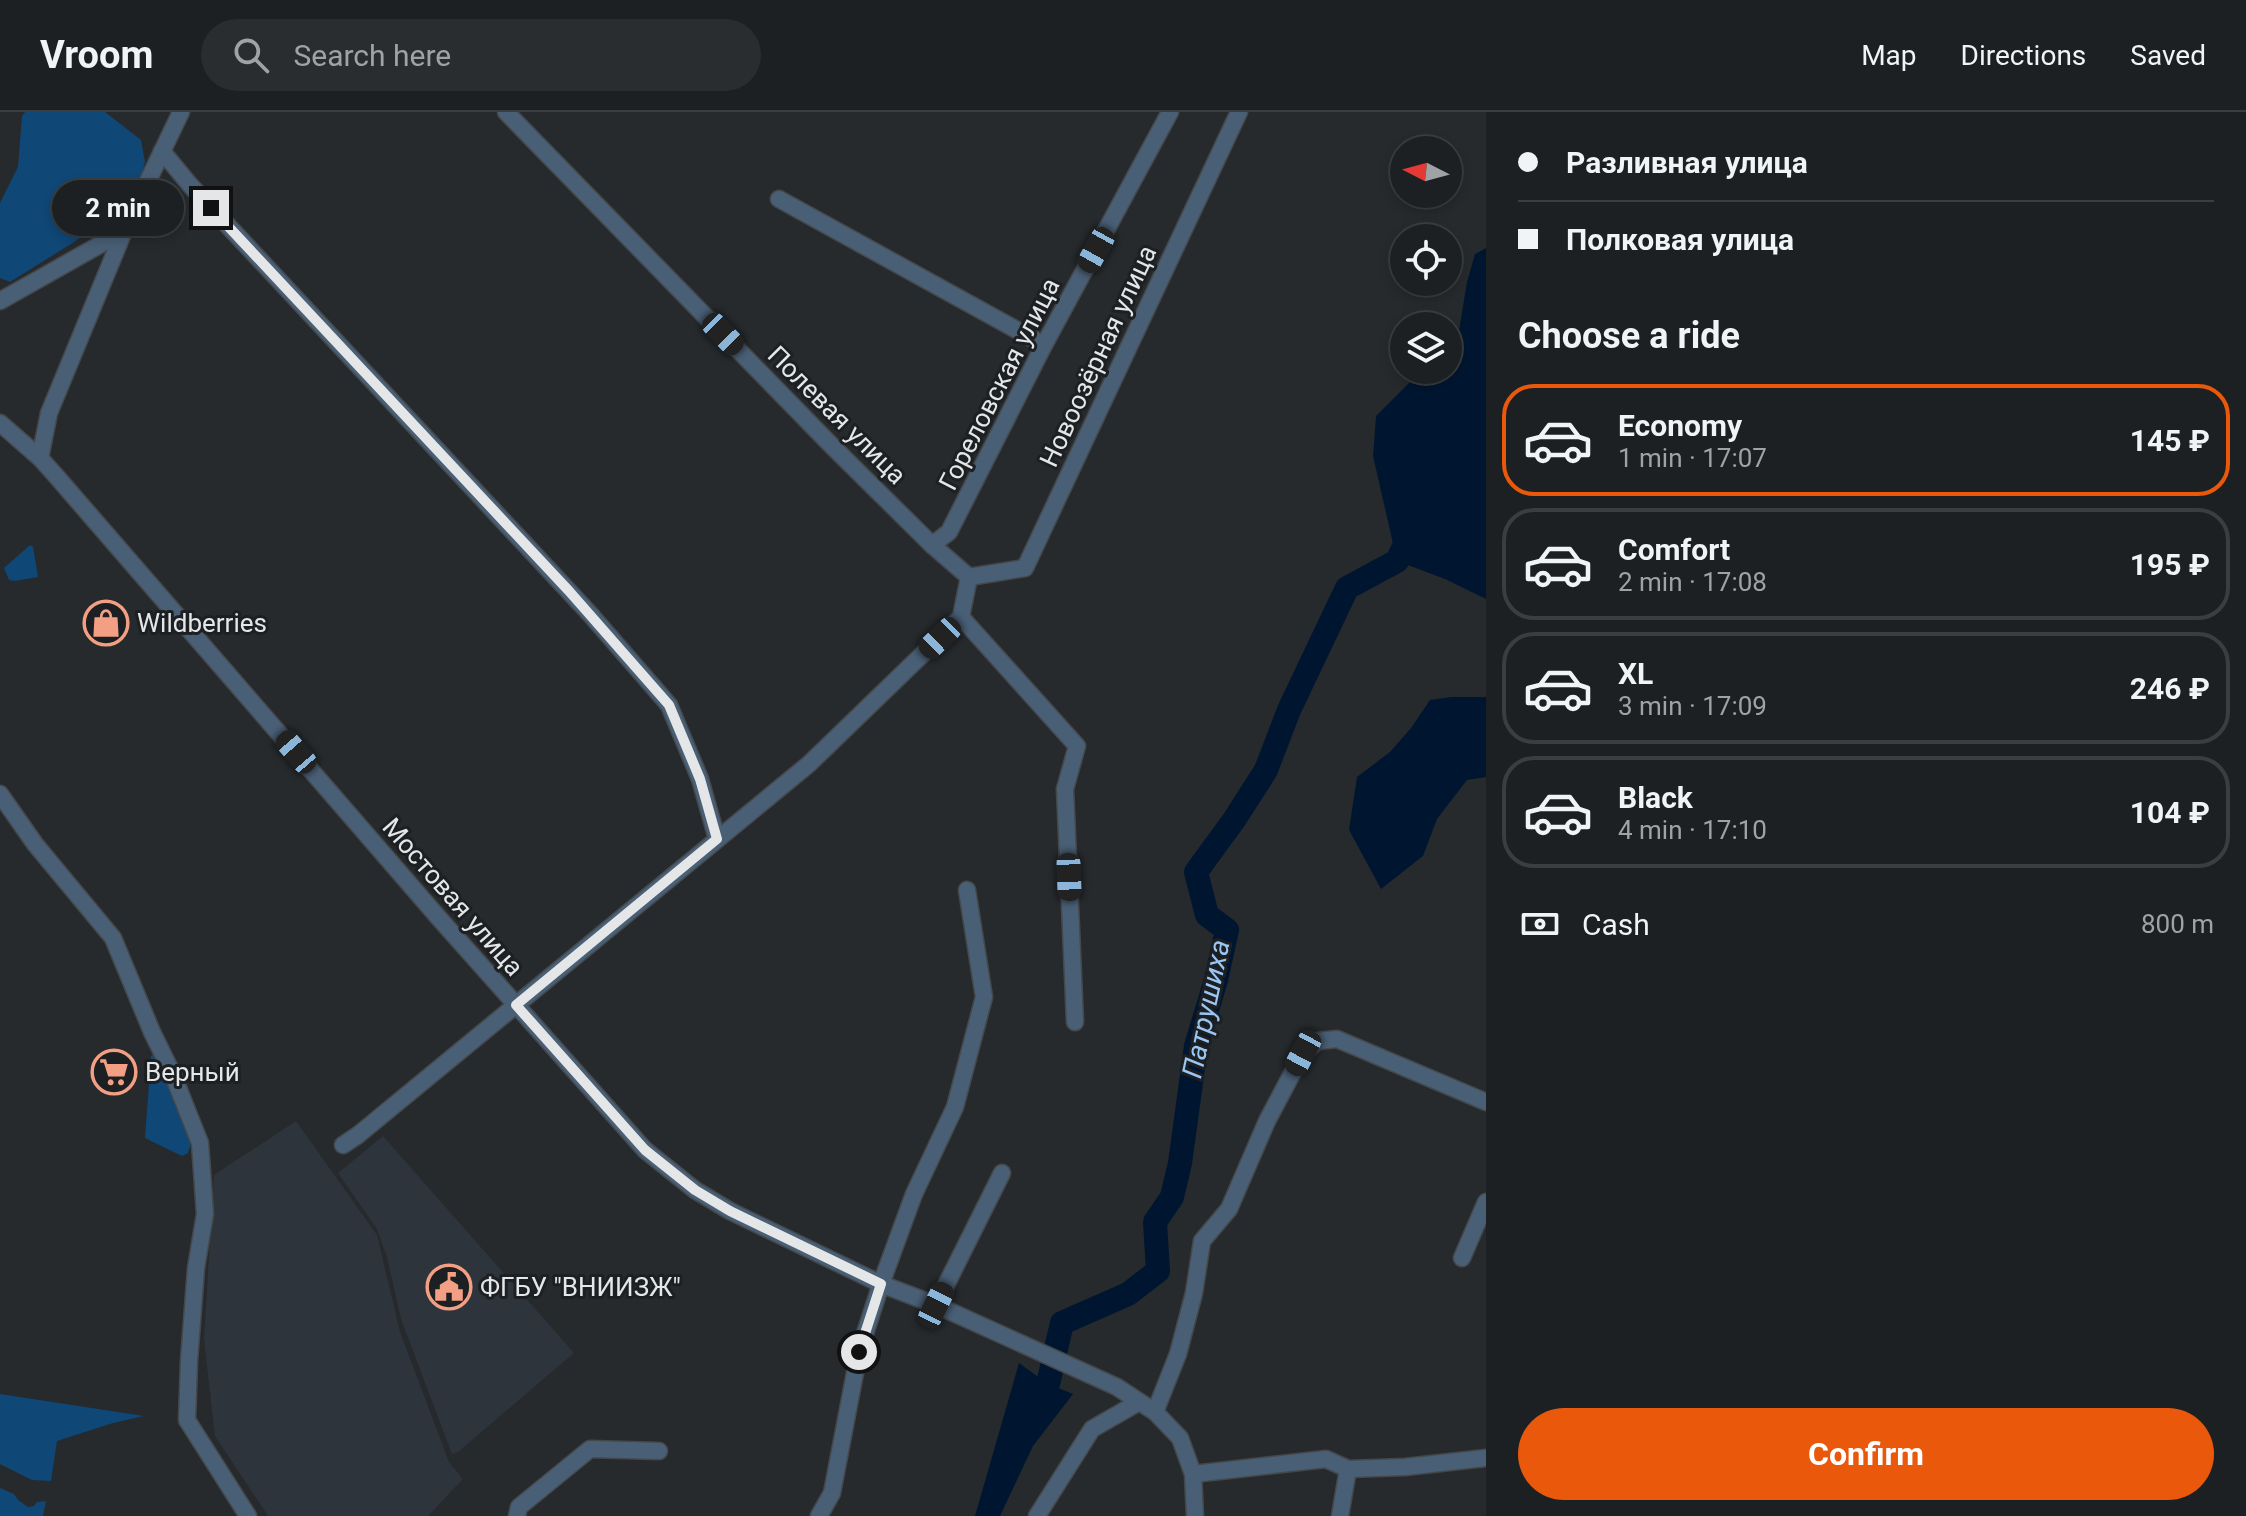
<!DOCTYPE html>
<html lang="en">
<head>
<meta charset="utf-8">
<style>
	:root { --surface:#1c2022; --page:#292d2f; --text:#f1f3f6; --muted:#a0a3a5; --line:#3a3e40; --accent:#ea580c }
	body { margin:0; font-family:Roboto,sans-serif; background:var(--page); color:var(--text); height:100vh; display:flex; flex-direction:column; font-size:30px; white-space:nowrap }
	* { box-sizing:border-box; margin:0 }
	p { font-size:26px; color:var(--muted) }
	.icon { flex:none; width:44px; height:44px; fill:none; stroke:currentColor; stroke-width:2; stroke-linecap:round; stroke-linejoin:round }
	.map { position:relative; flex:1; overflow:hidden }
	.panel { display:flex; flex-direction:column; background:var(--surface); width:760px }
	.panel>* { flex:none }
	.top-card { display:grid; align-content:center; height:176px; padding:0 32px; background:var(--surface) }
	.needle { width:52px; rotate:276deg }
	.buttons { position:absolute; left:1390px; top:24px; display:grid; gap:16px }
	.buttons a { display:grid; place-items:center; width:72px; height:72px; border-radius:50%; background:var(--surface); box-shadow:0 4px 12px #0003,0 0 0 2px var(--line); font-size:40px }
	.end { position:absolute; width:36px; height:36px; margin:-18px; border:10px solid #e4e6e8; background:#111; box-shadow:0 0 0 4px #111 }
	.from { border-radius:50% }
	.bubble { position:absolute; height:56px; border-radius:28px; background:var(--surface); box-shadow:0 4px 12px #0003,0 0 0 2px var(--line); font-size:26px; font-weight:700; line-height:56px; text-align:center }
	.car { position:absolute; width:24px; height:48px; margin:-24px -12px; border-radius:10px; box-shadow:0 0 6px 2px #0007; background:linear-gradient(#222 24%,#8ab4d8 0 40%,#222 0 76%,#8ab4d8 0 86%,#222 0) }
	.top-card b { display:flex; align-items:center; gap:28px; height:76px; font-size:30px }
	.top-card b+b { border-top:2px solid var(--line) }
	.top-card i { width:20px; height:20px; background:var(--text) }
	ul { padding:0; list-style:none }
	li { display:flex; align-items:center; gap:24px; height:112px; margin:0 16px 12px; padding:0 16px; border:4px solid var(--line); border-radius:32px }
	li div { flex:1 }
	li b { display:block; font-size:30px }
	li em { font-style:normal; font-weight:700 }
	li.on { border-color:var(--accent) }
	li>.icon { width:72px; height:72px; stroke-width:1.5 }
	h2 { padding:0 32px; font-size:36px; line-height:96px }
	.pay { display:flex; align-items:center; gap:20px; height:88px; padding:0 32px; font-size:30px }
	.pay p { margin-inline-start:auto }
	.primary-button { display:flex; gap:16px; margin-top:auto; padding:16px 32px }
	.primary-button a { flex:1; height:92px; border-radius:48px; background:var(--accent); color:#fff; font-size:32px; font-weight:700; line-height:92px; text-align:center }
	header { display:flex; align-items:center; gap:48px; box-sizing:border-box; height:112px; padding:0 40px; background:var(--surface); border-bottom:2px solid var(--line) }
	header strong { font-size:38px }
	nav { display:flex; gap:44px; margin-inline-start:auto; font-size:28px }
	.search { width:560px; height:72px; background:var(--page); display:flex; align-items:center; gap:20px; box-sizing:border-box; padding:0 28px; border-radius:44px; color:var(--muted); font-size:30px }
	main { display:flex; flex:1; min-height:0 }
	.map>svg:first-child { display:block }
	.built { fill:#2d343c }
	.green { fill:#0f4777 }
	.water { fill:#001630 }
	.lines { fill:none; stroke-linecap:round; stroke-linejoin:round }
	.river { stroke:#001630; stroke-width:24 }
	.minor-casing { stroke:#44484b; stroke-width:19 }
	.minor { stroke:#495f76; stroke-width:16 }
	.route { stroke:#e4e6e8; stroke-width:10 }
	.labels { text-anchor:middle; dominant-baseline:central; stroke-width:6; stroke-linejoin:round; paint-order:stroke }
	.street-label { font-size:26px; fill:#e4e6e8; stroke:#1d2023 }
	.poi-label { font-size:26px; fill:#e4e6e8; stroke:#1d2023; text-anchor:start }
	.water-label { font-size:28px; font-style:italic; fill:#9ac6f3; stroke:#1d2023 }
</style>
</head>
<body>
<header>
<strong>Vroom</strong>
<div class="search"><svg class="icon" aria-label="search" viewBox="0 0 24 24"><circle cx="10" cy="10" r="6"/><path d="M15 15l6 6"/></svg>Search here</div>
<nav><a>Map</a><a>Directions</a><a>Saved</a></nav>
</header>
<main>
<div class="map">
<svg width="1486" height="1404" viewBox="0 0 1486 1404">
	<rect width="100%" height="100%" fill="#262a2d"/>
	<!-- built -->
	<g class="built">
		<path d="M 296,1009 L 377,1123 L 400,1220 L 449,1350 L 463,1367 L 428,1404 L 268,1404 L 215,1324 L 204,1227 L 214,1063 Z"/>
		<path d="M 383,1024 L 574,1241 L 458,1340 L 452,1342 L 401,1207 L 387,1145 L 377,1117 L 338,1061 Z"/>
	</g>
	<!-- green -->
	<g class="green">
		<path d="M 25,0 L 105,0 L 141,28 L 145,50 L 140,69 L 130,90 L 74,130 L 10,170 L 0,166 L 0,91 L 18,55 L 22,4 Z"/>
		<path d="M 30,433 L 33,435 L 38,465 L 15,469 L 9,468 L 4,456 Z"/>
		<path d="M 155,942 L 160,946 L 191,1031 L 188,1041 L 182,1044 L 145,1026 L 151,944 Z"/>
		<path d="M 0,1282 L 144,1304 L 113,1311 L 57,1329 L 51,1369 L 32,1368 L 0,1352 Z"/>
		<path d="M 0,1376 L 14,1382 L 18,1388 L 28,1395 L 34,1394 L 37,1390 L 46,1389 L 43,1404 L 0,1404 Z"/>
	</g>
	<!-- water -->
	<g class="water">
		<path d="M 1486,136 L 1486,487 L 1445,467 L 1397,449 L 1373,344 L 1376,304 L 1422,258 L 1448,258 L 1448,231 L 1459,219 L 1467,170 L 1475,142 Z"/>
		<path d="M 1451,585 L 1486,585 L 1486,665 L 1467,668 L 1437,707 L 1423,744 L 1381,777 L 1349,718 L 1357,665 L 1390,640 L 1411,616 L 1430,588 Z"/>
		<path d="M 1019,1251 L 1048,1272 L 1073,1282 L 1033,1334 L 1000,1404 L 975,1404 Z"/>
	</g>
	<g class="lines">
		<!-- river -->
		<path class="river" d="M 1034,1301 L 1048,1272 L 1062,1211 L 1128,1182 L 1158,1159 L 1155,1110 L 1172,1085 L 1180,1051 L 1196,934 L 1216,868 L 1227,818 L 1207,803 L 1196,760 L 1234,708 L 1266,658 L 1289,598 L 1347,476 L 1397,449 L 1411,420"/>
		<!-- minor casing -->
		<g class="minor-casing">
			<g id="minor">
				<path d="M 506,0 L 831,333 L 932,433 L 969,465"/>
				<path d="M 162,39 L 190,73 L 590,502 L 669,593 L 700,667 L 717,727"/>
				<path d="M 779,87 L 1044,233"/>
				<path d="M 0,189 L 124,119"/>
				<path d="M 0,311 L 40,346 L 57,365 L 438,805 L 645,1038 L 695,1078 L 730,1099 L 881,1172 L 936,1193 L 1117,1275 L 1155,1300 L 1180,1326 L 1193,1362 L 1195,1404"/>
				<path d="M 40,346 L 49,301 L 124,119 L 181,0"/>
				<path d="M 932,433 L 949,420 L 1044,233 L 1170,0"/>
				<path d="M 969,465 L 1025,456 L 1239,0"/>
				<path d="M 961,505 L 1077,634 L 1065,677 L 1075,910"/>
				<path d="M 0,682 L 35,732 L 113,826 L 152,920 L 173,963 L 200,1031 L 205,1102 L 196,1156 L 189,1249 L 187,1308 L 248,1404"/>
				<path d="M 343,1033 L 358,1023 L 809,652 L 961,505 L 969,465"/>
				<path d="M 1462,1146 L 1486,1090"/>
				<path d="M 936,1193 L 1002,1061"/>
				<path d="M 1155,1300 L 1178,1242 L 1194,1181 L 1202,1129 L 1229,1097 L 1267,1009 L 1303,941 L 1318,929 L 1337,927 L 1486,990"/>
				<path d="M 1193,1362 L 1326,1347 L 1348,1357 L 1405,1355 L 1486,1346"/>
				<path d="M 517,1404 L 519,1395 L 590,1337 L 659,1339"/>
				<path d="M 819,1404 L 832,1381 L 859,1240 L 881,1172 L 914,1082 L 955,995 L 984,885 L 967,778"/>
				<path d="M 1037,1404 L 1092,1317 L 1139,1290"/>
				<path d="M 1340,1404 L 1348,1357"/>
			</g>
		</g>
		<!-- minor -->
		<use href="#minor" class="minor"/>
	</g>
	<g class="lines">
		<!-- route -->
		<path class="route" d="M 211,96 L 569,479 L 669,593 L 700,667 L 717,727 L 516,893 L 645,1038 L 695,1078 L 730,1099 L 881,1172 L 859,1240"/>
	</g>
	<!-- icons -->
	<defs>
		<g id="shop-ring" transform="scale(2.3)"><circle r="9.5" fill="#1d2023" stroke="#f39f83" stroke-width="1.5"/><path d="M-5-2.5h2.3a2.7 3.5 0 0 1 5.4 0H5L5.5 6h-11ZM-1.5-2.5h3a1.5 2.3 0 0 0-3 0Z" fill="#f39f83"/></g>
		<g id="supermarket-ring" transform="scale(2.3)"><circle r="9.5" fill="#1d2023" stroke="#f39f83" stroke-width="1.5"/><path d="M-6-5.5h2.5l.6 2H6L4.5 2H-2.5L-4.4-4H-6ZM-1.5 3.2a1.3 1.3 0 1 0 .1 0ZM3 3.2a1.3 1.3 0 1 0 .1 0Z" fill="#f39f83"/></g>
		<g id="civic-ring" transform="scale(2.3)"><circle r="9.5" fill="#1d2023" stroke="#f39f83" stroke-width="1.5"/><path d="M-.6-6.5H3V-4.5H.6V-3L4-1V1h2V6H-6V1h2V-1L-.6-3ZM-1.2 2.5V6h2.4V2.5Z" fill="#f39f83"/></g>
	</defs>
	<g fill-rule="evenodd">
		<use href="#shop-ring" x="106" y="511"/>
		<use href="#supermarket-ring" x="114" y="960"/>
		<use href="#civic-ring" x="449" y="1175"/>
	</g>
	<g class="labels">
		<!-- street labels -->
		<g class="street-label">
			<text transform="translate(1098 244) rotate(-65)">Новоозёрная улица</text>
			<text transform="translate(999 272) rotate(-63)">Гореловская улица</text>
			<text transform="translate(837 303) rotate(45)">Полевая улица</text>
			<text transform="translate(453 785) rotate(49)">Мостовая улица</text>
		</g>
		<!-- poi labels -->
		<g class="poi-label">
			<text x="137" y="511">Wildberries</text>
			<text x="145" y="960">Верный</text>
			<text x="480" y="1175">ФГБУ "ВНИИЗЖ"</text>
		</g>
		<!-- water labels -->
		<g class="water-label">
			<text transform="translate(1206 897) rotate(-78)">Патрушиха</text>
		</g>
	</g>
</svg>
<div class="buttons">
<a><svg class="needle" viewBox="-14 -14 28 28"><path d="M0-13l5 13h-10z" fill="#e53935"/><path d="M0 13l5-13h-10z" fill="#a0a3a5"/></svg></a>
<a><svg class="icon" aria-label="locate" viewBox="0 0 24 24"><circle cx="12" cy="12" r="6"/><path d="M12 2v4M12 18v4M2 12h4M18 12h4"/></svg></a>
<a><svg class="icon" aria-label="layers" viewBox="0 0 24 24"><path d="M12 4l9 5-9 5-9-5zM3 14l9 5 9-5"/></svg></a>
</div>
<i class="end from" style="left:859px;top:1240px"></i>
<i class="end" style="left:211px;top:96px"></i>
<div class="bubble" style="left:52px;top:68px;width:132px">2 min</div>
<i class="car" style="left:1096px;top:138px;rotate:209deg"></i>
<i class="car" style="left:723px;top:222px;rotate:136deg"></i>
<i class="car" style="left:940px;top:526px;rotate:226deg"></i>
<i class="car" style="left:296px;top:640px;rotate:319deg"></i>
<i class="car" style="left:1069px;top:765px;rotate:178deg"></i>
<i class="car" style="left:1303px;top:941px;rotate:208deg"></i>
<i class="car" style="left:936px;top:1193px;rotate:26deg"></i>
</div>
<section class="panel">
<div class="top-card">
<b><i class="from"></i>Разливная улица</b>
<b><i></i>Полковая улица</b>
</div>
<h2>Choose a ride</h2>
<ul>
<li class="on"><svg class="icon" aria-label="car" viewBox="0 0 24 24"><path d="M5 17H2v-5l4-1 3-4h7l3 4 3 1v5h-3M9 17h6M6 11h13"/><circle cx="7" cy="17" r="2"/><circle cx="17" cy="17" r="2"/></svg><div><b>Economy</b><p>1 min · 17:07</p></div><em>145 ₽</em></li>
<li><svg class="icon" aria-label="car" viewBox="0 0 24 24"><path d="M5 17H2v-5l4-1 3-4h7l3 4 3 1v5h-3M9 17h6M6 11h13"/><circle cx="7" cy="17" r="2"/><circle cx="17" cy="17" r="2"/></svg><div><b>Comfort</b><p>2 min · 17:08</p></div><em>195 ₽</em></li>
<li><svg class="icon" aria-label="car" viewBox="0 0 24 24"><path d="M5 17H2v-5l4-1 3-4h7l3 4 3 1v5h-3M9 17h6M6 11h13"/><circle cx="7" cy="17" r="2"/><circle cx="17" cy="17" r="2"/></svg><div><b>XL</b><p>3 min · 17:09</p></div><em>246 ₽</em></li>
<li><svg class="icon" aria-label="car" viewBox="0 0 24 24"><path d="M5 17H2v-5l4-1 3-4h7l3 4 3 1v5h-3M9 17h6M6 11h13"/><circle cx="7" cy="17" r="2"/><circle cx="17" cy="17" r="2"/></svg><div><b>Black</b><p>4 min · 17:10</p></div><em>104 ₽</em></li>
</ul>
<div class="pay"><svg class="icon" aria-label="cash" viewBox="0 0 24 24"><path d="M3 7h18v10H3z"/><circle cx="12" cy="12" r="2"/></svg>Cash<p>800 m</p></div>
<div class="primary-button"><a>Confirm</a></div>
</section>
</main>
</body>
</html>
